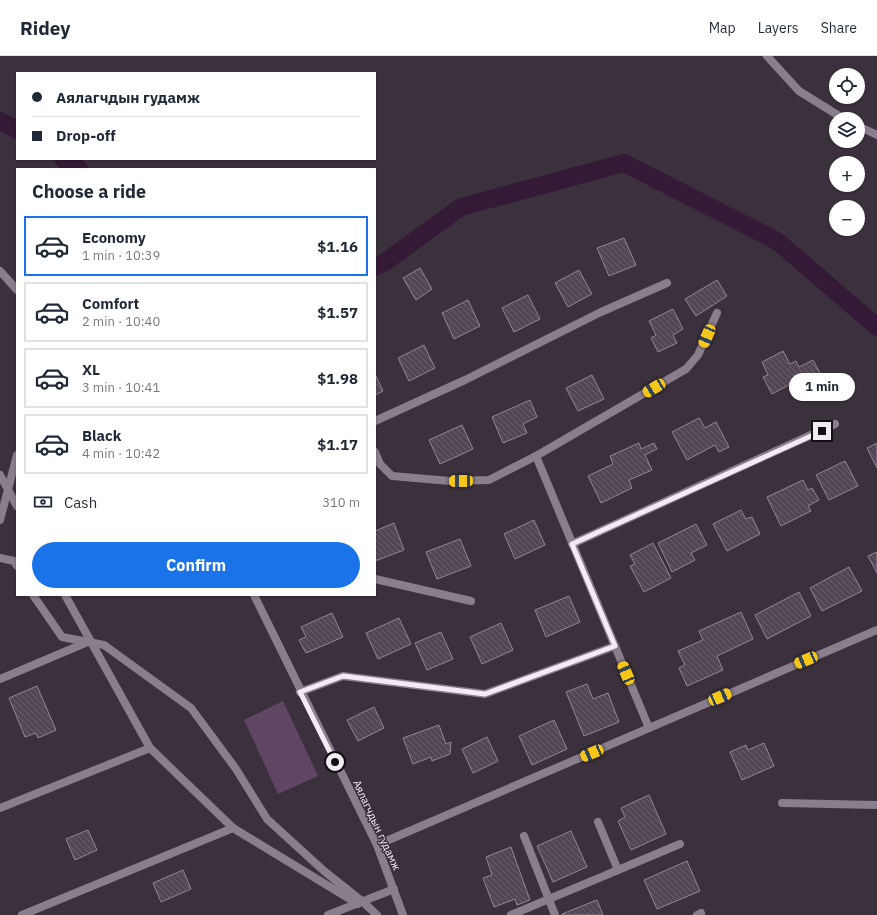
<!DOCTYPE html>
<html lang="en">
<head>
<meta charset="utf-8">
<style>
	:root { --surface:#fff; --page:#f2f2f3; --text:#1f2937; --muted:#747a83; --line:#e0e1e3; --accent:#1a73e8 }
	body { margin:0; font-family:"IBM Plex Sans",sans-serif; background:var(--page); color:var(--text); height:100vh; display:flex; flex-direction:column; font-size:15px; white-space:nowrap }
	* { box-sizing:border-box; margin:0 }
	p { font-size:13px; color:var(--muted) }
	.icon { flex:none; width:22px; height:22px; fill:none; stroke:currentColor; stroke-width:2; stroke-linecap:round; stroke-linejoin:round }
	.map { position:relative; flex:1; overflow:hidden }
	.sheet { position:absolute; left:16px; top:112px; width:360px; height:428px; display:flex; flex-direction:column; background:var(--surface); border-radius:0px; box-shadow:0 1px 3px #0004 }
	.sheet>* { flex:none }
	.guide { position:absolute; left:16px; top:16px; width:360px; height:88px; border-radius:0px; box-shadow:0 1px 3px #0004; display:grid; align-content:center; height:88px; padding:0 16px; background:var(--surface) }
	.controls { position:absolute; left:829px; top:12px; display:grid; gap:8px }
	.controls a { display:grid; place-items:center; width:36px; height:36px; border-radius:50%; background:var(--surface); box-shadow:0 1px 3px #0004; font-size:20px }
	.end { position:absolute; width:18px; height:18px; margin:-9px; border:5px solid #f2ebf3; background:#111; box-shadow:0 0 0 2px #111 }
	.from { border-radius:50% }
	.bubble { position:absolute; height:28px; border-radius:14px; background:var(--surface); box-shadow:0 1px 3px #0004; font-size:13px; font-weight:800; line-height:28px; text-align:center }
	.car { position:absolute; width:12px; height:24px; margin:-12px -6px; border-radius:5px; box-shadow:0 0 3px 1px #0007; background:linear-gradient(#f5c518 24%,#345 0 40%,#f5c518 0 76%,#345 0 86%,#f5c518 0) }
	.guide b { display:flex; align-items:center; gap:14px; height:38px; font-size:15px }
	.guide b+b { border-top:1px solid var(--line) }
	.guide i { width:10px; height:10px; background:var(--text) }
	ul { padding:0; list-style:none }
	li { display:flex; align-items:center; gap:12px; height:60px; margin:0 8px 6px; padding:0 8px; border:2px solid var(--line); border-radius:0px }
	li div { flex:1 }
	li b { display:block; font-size:15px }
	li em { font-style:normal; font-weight:800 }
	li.current { border-color:var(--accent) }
	li>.icon { width:36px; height:36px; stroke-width:1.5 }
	h2 { padding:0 16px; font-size:18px; line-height:48px }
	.pay { display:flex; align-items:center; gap:10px; height:44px; padding:0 16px; font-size:15px }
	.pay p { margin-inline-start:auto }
	.button { display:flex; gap:8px; margin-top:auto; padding:8px 16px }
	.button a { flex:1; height:46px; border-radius:24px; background:var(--accent); color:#fff; font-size:16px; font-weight:800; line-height:46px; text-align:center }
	header { display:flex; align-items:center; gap:24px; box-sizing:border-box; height:56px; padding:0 20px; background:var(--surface); border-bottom:1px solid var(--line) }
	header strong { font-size:19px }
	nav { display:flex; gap:22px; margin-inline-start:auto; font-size:14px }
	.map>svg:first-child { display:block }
	.grass { fill:#604564 }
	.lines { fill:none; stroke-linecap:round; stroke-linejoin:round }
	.canal { stroke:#341a37; stroke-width:18 }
	.building { fill:url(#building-back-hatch); stroke:#928594 }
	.lane { stroke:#8a7d8c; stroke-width:8 }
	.street { stroke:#8a7d8c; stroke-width:8 }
	.route { stroke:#f2ebf3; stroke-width:5 }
	.labels { text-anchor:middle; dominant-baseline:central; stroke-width:3; stroke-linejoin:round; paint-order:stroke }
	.street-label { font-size:11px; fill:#f2ebf3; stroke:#3b313d }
</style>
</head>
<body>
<header>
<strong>Ridey</strong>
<nav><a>Map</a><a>Layers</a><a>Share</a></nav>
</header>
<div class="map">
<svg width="877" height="859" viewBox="0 0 877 859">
	<defs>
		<pattern id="building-back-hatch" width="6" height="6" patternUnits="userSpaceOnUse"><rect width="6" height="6" fill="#524653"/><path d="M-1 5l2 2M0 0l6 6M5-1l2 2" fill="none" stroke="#6b616c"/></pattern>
	</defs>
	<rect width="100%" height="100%" fill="#3b313d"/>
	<!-- grass -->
	<path class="grass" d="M 283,645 L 318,720 L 278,738 L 244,664 Z"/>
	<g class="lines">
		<!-- canal -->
		<g class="canal">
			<path d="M 0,65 L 17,74"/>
			<path d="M 63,103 L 79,113"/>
			<path d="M 375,211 L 385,206 L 461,151 L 624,107 L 777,185 L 877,271"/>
		</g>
	</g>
	<!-- building -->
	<g class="building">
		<path d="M 624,182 L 636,209 L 609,220 L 597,192 Z"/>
		<path d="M 420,212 L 432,233 L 416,244 L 403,222 Z"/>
		<path d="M 579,214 L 592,238 L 568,251 L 555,227 Z"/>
		<path d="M 717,224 L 727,240 L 696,260 L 685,243 Z"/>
		<path d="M 528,239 L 540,263 L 514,276 L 502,252 Z"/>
		<path d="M 468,244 L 480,270 L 454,283 L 442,257 Z"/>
		<path d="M 673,253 L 683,273 L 673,279 L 677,287 L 658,296 L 651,282 L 656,279 L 649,265 Z"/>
		<path d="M 424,289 L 435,312 L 409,325 L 398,302 Z"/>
		<path d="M 783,295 L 790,308 L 796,305 L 799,311 L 813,304 L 823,323 L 810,330 L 807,324 L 800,328 L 798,324 L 772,338 L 763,321 L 768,319 L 762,306 Z"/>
		<path d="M 375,318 L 383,335 L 375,339 Z"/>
		<path d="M 592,319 L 604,343 L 578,355 L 566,332 Z"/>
		<path d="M 530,344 L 537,361 L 523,368 L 527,377 L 503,387 L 492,361 Z"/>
		<path d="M 699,362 L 705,372 L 716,366 L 729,391 L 719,396 L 715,389 L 687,404 L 672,376 Z"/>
		<path d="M 462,369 L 473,393 L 440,408 L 429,384 Z"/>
		<path d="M 639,387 L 641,393 L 654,387 L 657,393 L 645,399 L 652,414 L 629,424 L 632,432 L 601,447 L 588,420 L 613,408 L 610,400 Z"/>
		<path d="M 877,387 L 877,412 L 867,392 Z"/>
		<path d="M 845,405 L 858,430 L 829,444 L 816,419 Z"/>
		<path d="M 803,424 L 808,434 L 812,432 L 819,444 L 808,450 L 811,455 L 781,470 L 767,441 Z"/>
		<path d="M 741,454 L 746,463 L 752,461 L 760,478 L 727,495 L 713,468 Z"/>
		<path d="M 534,464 L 545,489 L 515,503 L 504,478 Z"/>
		<path d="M 394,467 L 404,494 L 375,505 L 375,475 Z"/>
		<path d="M 696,468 L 707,489 L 691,497 L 695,504 L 672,516 L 658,487 Z"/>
		<path d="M 460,483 L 471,510 L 437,523 L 426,496 Z"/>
		<path d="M 653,487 L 671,522 L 644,536 L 630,510 L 635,508 L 630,499 Z"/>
		<path d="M 877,496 L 877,517 L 868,500 Z"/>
		<path d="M 849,511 L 862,535 L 822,555 L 810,532 Z"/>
		<path d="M 799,536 L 811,560 L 767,583 L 755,559 Z"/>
		<path d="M 569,540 L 580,566 L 546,581 L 535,554 Z"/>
		<path d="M 741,556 L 753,583 L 717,600 L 723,614 L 687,630 L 679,612 L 685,609 L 678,595 L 703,584 L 699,575 Z"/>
		<path d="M 332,557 L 343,581 L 306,597 L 299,584 L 306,581 L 301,571 Z"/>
		<path d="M 399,562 L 411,588 L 378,603 L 366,577 Z"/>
		<path d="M 501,567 L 513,594 L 482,608 L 470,581 Z"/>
		<path d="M 441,576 L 453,603 L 427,614 L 415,587 Z"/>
		<path d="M 587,628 L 593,643 L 608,637 L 619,666 L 584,680 L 566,636 Z"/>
		<path d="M 37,630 L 56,674 L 38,682 L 36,677 L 25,681 L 9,642 Z"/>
		<path d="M 374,651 L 384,672 L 358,685 L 347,664 Z"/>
		<path d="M 554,664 L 567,693 L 532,709 L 519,680 Z"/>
		<path d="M 439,669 L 446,688 L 451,686 L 450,698 L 432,705 L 431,701 L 413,708 L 403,682 Z"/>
		<path d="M 487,681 L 498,705 L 473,717 L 462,693 Z"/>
		<path d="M 764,687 L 774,710 L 742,724 L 730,696 L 746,689 L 748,694 Z"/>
		<path d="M 649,739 L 666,778 L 631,794 L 618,765 L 625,761 L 621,752 Z"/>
		<path d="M 88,774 L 97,794 L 75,804 L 66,783 Z"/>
		<path d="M 571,775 L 587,811 L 553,826 L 537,790 Z"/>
		<path d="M 511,791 L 530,844 L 517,849 L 515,843 L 494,851 L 483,822 L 492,819 L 486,801 Z"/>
		<path d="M 687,805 L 700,835 L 657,853 L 644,824 Z"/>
		<path d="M 183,814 L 191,833 L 161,846 L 153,827 Z"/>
		<path d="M 597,844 L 603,859 L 562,859 L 562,858 Z"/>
	</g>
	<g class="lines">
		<!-- lane -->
		<g class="lane">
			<path d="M 375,365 L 465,324 L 601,256 L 667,227"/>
			<path d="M 375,396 L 380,408 L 392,420 L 450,425 L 489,424 L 536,400 L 649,672"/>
			<path d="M 536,400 L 686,313 L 698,299 L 717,257"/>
			<path d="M 0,419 L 17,450"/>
			<path d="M 572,488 L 835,368"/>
			<path d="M 375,523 L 471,545"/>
			<path d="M 65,539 L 150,692 L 233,772 L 358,848"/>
			<path d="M 0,623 L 90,585"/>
			<path d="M 300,636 L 343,620 L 485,638 L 615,590"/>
			<path d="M 0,752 L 150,692"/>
			<path d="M 598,766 L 618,814"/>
			<path d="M 524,780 L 555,859"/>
			<path d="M 22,859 L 233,772"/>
			<path d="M 511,859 L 680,788"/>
			<path d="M 697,859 L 701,857"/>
		</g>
		<!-- street -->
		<g class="street">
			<path d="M 767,0 L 799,35 L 844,63"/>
			<path d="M 858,70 L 877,79"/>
			<path d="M 0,215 L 17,234"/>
			<path d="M 0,464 L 17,399"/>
			<path d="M 0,502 L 14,505 L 17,510"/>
			<path d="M 33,539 L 62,581 L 104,589 L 191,652 L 236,713 L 267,763 L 324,815 L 363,846 L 377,859"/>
			<path d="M 254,539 L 377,789 L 403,859"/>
			<path d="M 782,747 L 877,749"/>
			<path d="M 377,789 L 877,574"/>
			<path d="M 328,859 L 394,833"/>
		</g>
	</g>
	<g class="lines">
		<!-- route -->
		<path class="route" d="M 335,706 L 300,636 L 343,620 L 485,638 L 615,590 L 572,488 L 822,375"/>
	</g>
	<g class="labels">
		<!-- street labels -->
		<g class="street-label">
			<text transform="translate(377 769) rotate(65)">Аялагчдын гудамж</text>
		</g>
	</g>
</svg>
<div class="controls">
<a><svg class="icon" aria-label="locate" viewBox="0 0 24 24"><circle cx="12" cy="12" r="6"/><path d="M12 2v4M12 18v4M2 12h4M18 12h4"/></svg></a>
<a><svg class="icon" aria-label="layers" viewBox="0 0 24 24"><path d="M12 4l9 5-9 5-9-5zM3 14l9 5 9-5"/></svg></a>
<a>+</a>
<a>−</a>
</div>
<i class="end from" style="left:335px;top:706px"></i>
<i class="end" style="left:822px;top:375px"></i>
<div class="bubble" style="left:789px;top:317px;width:66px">1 min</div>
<i class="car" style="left:707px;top:280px;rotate:203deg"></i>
<i class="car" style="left:654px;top:332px;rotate:239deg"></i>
<i class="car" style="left:461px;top:425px;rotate:269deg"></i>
<i class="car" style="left:806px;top:604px;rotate:247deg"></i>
<i class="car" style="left:626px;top:617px;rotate:337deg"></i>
<i class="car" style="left:720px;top:641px;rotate:66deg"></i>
<i class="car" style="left:592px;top:697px;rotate:247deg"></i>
<div class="guide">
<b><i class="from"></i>Аялагчдын гудамж</b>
<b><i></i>Drop-off</b>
</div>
<section class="sheet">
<h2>Choose a ride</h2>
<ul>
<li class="current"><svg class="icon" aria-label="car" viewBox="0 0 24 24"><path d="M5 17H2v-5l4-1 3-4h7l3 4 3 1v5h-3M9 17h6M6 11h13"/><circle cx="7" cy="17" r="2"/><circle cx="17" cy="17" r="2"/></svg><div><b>Economy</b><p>1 min · 10:39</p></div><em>$1.16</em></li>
<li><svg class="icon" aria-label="car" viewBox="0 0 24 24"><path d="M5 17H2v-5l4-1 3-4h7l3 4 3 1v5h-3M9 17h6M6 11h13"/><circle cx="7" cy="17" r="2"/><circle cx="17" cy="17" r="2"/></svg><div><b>Comfort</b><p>2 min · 10:40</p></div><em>$1.57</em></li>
<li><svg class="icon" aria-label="car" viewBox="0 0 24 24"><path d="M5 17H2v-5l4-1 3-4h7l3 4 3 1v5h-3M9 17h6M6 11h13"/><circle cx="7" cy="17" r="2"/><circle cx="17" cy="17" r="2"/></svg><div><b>XL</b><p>3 min · 10:41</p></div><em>$1.98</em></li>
<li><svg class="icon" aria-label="car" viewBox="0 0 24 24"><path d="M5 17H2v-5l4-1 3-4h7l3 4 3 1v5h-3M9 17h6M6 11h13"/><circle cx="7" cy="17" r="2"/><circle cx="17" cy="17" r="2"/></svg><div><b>Black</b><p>4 min · 10:42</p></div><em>$1.17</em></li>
</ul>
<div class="pay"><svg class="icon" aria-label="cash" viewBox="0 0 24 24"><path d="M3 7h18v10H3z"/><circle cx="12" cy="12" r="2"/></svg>Cash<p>310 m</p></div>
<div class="button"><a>Confirm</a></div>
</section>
</div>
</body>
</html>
